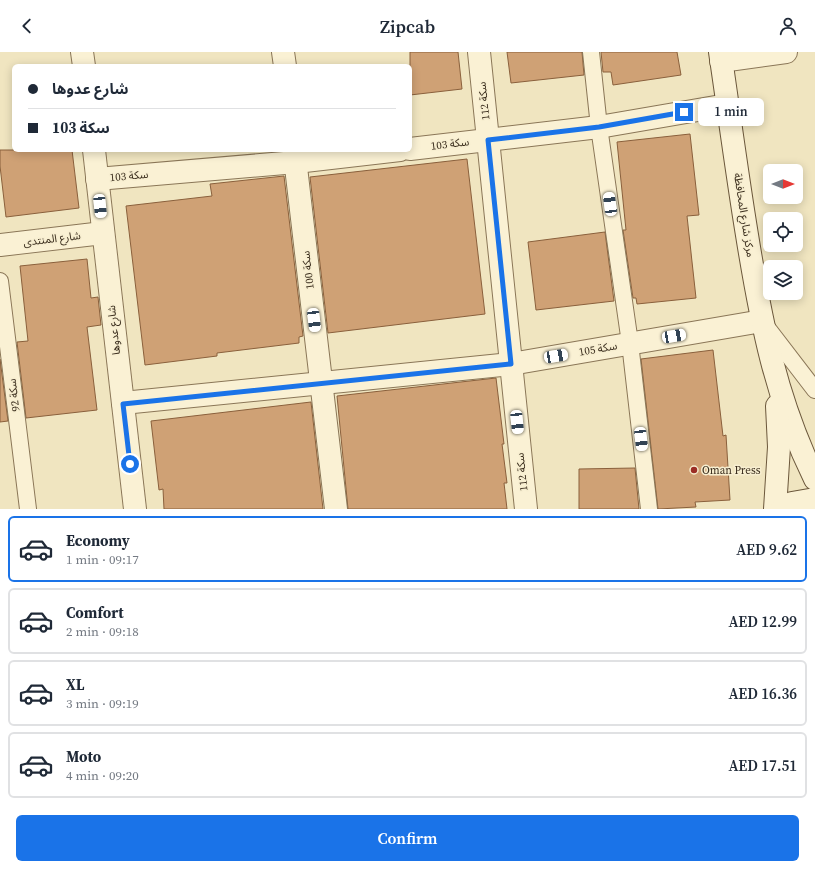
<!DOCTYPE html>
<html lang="en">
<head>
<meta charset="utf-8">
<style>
	:root { --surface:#fff; --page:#f2f2f3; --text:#1f2937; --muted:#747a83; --line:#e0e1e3; --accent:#1a73e8 }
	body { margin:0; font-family:"Source Serif 4","Noto Sans Arabic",serif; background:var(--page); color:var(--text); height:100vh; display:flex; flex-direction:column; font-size:15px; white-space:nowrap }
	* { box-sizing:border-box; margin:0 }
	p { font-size:13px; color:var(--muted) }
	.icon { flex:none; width:22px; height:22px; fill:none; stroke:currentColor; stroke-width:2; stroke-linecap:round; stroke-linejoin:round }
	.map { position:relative; height:457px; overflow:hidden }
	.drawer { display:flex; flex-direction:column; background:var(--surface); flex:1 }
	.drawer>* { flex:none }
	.banner { position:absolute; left:12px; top:12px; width:400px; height:88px; border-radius:6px; box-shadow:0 2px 10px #0003; display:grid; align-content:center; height:88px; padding:0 16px; background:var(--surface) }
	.needle { width:26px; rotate:90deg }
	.tools { position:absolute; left:763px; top:112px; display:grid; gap:8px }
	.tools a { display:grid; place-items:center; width:40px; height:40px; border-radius:6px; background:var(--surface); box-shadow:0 2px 10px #0003; font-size:20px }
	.end { position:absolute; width:18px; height:18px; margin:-9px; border:5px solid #1a73e8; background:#fff; box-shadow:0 0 0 2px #fff }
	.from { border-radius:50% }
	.bubble { position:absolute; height:28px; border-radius:6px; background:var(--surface); box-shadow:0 2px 10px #0003; font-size:13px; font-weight:600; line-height:28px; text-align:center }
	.car { position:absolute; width:12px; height:24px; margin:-12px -6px; border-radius:5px; box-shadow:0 0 3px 1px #0007; background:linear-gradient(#fff 24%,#345 0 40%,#fff 0 76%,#345 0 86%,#fff 0) }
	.banner b { display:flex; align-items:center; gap:14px; height:38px; font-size:15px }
	.banner b+b { border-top:1px solid var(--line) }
	.banner i { width:10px; height:10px; background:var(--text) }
	ul { padding:7px 0 0; list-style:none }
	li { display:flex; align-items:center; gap:12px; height:66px; margin:0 8px 6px; padding:0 8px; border:2px solid var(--line); border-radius:6px }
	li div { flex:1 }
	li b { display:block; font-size:15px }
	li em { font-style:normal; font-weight:600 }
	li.on { border-color:var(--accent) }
	li>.icon { width:36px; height:36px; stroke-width:1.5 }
	.action { display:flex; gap:8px; margin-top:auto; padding:8px 16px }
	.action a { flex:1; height:46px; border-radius:6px; background:var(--accent); color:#fff; font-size:16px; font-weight:600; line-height:46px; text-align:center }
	header { display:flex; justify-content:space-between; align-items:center; height:52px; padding:0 16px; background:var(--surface); font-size:18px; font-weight:600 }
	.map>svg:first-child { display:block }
	.building { fill:#cfa175; stroke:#8a603c }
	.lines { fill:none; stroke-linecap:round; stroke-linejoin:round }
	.lane-casing { stroke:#8a7657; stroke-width:18 }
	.street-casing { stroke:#8a7657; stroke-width:24 }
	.secondary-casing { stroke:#6b573b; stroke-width:24 }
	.lane { stroke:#faf1d4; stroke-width:16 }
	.street { stroke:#faf1d4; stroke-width:22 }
	.secondary { stroke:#faf1d4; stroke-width:22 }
	.route { stroke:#1a73e8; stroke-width:5 }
	.poi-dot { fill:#9b2d25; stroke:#f7eed0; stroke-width:1.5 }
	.labels { text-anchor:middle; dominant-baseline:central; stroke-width:3; stroke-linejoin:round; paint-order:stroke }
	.street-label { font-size:11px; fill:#392c1c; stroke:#f7eed0 }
	.poi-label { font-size:11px; fill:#392c1c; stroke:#f7eed0; text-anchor:start }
</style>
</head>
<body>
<header><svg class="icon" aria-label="back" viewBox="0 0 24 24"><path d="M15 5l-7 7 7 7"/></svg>Zipcab<svg class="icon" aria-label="person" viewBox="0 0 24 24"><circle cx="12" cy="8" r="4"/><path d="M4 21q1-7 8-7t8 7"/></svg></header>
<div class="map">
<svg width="815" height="457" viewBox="0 0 815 457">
	<rect width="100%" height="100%" fill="#f0e5c0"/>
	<!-- building -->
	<g class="building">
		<path d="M 410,0 L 458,0 L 462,37 L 410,43 Z"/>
		<path d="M 507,0 L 582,0 L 584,23 L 511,31 Z"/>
		<path d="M 601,0 L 677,0 L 681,23 L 613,33 L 611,20 L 603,20 Z"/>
		<path d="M 690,82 L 699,163 L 687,164 L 696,246 L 637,252 L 636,246 L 633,246 L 623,178 L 626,178 L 617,90 Z"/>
		<path d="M 0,98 L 72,98 L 79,156 L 6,165 L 0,114 Z"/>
		<path d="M 467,107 L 485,262 L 328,281 L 310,125 Z"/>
		<path d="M 284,124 L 303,284 L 299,285 L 299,291 L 217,301 L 217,304 L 145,313 L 126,154 L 212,144 L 210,132 Z"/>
		<path d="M 605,180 L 614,249 L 536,258 L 528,190 Z"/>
		<path d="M 87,207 L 91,246 L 98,245 L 101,273 L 87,275 L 97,358 L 26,366 L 17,290 L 28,289 L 20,214 Z"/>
		<path d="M 713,298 L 723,384 L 726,383 L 730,448 L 695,450 L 696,455 L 658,457 L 641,307 Z"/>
		<path d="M 0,307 L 8,369 L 0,370 Z"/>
		<path d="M 496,326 L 504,392 L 502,392 L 507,431 L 504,431 L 507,457 L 348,457 L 337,344 Z"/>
		<path d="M 311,350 L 323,457 L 164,457 L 163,437 L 159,438 L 151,369 Z"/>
		<path d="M 635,416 L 639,457 L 579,457 L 579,417 Z"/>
	</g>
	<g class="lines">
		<!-- lane casing -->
		<g class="lane-casing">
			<g id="lane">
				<path d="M 591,0 L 599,75 L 630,291 L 649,457"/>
				<path d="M 0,229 L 28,457"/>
				<path d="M 765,273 L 815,338"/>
			</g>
		</g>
		<!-- street casing -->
		<g class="street-casing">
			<g id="street">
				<path d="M 82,0 L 84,14"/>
				<path d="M 283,0 L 285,14"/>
				<path d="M 479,0 L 526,457"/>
				<path d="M 721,9 L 786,0"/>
				<path d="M 410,97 L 599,75 L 727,53"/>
				<path d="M 94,98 L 135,457"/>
				<path d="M 294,98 L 336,457"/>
				<path d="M 97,127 L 296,110 L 400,98"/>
				<path d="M 0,193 L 103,181"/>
				<path d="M 123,351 L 511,312 L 762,269"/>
			</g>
		</g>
		<!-- secondary casing -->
		<g class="secondary-casing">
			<g id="secondary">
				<path d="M 720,0 C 729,61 737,122 747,183 C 761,270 776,348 815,427"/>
				<path d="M 775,457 L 779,395 L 777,354"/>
				<path d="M 782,457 L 792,451 L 815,447"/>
			</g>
		</g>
		<!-- lane -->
		<use href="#lane" class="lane"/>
		<!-- street -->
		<use href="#street" class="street"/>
		<!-- secondary -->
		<use href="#secondary" class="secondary"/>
	</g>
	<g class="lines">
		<!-- route -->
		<path class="route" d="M 130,412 L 123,352 L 511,312 L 488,88 L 599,75 L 684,60"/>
	</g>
	<!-- markers -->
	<circle class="poi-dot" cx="694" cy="418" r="4"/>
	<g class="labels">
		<!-- street labels -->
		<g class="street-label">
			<text transform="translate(484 49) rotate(-96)">سكة 112</text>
			<text transform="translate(450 92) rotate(-7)">سكة 103</text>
			<text transform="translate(129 124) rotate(-5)">سكة 103</text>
			<text transform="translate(744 163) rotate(81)">مركز شارع المحافظة</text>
			<text transform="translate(52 187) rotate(-7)">شارع المنتدى</text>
			<text transform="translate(308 218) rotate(-97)">سكة 100</text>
			<text transform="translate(114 278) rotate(-96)">شارع عدوها</text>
			<text transform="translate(598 297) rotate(-10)">سكة 105</text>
			<text transform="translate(14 343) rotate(-97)">سكة 92</text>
			<text transform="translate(522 420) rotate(-96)">سكة 112</text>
		</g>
		<!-- poi labels -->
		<g class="poi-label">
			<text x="702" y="418">Oman Press</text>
		</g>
	</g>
</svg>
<div class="tools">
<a><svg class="needle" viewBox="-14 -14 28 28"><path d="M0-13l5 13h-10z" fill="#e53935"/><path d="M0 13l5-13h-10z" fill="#747a83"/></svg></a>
<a><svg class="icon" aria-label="locate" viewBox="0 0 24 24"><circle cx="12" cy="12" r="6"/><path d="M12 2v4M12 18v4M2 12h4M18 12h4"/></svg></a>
<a><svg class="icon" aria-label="layers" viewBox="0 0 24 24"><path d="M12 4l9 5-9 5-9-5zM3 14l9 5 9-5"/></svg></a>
</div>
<i class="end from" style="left:130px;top:412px"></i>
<i class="end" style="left:684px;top:60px"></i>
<div class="bubble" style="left:698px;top:46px;width:66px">1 min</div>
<i class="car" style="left:610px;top:152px;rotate:352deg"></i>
<i class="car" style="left:100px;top:154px;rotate:174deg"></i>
<i class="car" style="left:314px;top:268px;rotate:173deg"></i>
<i class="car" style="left:674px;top:284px;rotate:80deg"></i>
<i class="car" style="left:556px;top:304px;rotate:80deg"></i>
<i class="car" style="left:517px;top:370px;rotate:174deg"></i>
<i class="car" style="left:641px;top:387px;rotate:173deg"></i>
<div class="banner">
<b><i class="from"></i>شارع عدوها</b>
<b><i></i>سكة 103</b>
</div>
</div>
<section class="drawer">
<ul>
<li class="on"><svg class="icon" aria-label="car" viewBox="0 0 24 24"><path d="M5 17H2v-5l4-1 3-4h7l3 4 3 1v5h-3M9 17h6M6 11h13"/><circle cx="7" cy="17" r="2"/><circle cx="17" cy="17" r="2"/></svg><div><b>Economy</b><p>1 min · 09:17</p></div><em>AED 9.62</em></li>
<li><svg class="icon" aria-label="car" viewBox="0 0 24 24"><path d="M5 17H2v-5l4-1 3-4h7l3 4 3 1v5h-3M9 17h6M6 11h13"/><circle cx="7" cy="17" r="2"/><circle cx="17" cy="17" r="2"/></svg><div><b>Comfort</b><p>2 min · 09:18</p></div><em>AED 12.99</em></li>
<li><svg class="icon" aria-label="car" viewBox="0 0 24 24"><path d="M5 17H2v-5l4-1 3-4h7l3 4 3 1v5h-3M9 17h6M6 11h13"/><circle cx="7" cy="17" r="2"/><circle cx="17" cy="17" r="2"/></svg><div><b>XL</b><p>3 min · 09:19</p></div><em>AED 16.36</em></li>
<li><svg class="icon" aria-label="car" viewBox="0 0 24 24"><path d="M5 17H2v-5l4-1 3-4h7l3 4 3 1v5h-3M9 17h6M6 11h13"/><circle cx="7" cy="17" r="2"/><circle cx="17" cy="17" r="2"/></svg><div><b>Moto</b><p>4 min · 09:20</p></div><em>AED 17.51</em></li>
</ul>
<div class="action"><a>Confirm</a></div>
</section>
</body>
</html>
